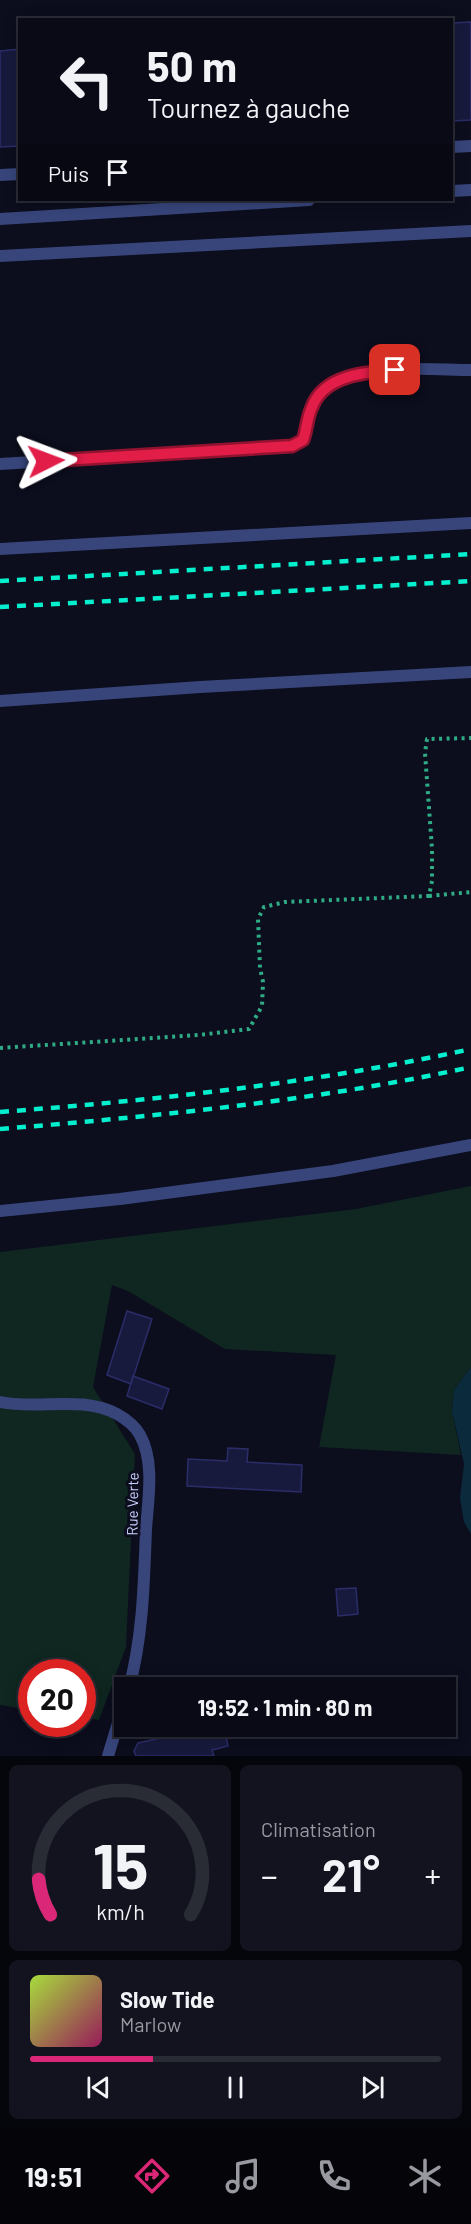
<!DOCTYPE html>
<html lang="fr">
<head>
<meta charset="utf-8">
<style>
  :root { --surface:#090a16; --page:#12131f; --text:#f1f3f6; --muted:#999aa1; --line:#292b35; --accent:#db2777 }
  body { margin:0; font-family:Barlow,sans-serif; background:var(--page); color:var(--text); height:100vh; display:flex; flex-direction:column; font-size:22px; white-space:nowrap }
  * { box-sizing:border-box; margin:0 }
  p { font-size:20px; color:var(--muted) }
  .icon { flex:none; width:33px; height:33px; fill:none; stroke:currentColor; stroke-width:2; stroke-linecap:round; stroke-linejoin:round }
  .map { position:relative; height:1756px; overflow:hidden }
  .side { display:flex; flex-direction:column; gap:9px; padding:9px; background:#05060c; flex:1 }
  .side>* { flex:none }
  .hud { position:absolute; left:18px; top:18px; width:435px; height:183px; border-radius:0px; box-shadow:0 3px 15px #0003,0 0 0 2px var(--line); background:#090a16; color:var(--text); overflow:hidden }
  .speed { position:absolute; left:18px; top:1659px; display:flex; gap:12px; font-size:30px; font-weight:700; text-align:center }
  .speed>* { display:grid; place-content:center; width:78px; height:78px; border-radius:50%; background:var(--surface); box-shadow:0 3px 15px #0003,0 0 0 2px var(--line); line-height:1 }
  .speed .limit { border:9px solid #d22; background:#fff; color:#111 }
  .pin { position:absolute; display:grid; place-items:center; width:51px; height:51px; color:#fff; margin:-26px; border-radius:12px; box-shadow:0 3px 9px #0006 }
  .me { position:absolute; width:66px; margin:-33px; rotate:87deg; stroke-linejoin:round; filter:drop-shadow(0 0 4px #0008) }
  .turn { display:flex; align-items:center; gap:21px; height:126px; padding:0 30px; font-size:27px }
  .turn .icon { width:78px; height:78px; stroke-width:2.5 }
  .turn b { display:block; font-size:42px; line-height:51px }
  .then { display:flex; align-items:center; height:57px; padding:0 30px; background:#0003; gap:12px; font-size:22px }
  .big { font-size:45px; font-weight:700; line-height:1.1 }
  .side .tile { flex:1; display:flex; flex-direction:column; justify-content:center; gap:9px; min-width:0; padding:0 21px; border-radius:9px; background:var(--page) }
  .side .dial { align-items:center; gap:0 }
  .dial svg { height:156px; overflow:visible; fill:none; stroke:var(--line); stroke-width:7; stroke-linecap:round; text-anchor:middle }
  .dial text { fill:var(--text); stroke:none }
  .song { display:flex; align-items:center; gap:18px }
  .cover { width:72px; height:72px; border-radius:9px; background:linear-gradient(135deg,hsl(80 70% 55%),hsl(330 70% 35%)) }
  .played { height:6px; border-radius:3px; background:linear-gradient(90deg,var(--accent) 30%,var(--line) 30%) }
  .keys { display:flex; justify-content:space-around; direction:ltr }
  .heat { display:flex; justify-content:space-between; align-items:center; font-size:33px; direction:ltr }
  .side .tiles { flex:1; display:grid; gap:9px; grid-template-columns:1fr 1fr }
  .tile:last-child { grid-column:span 2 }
  .trip { position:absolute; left:114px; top:1677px; width:342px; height:60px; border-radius:0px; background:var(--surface); box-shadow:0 3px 15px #0003,0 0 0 2px var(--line); font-weight:700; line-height:60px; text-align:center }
  .tabs { display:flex; height:96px; justify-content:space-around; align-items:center; background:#040409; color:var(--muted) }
  .tabs .icon { width:42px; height:42px }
  .tabs .current { color:var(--accent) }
  .tabs b { font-size:27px; color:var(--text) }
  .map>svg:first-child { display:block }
</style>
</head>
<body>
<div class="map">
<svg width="471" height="1756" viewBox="0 0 471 1756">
  <rect width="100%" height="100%" fill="#0c0d1d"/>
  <!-- green -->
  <path fill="#0f2720" d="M 471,1186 L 471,1367 L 454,1390 L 452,1411 L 461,1455 L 319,1447 L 336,1355 L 225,1349 L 128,1291 L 112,1285 L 93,1387 L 135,1454 L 126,1647 L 99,1720 L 83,1717 L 82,1672 L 32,1672 L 31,1710 L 0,1705 L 0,1252 L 356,1209 Z"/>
  <!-- water -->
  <path fill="#0b2a3c" d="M 471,1367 L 471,1534 L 464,1522 L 460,1498 L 464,1464 L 452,1411 L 454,1390 Z"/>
  <!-- building -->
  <path fill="#181a3d" stroke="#2b2d69" stroke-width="1.5" d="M 471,22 L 471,120 L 452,121 L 452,23 Z
    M 20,49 L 20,146 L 0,147 L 0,51 Z
    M 127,1311 L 152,1319 L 131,1384 L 107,1375 Z
    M 133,1376 L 169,1389 L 162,1409 L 127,1396 Z
    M 228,1448 L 248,1449 L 247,1462 L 302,1465 L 301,1492 L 187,1486 L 188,1459 L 227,1461 Z
    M 356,1588 L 358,1614 L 338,1616 L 336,1589 Z
    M 153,1726 L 183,1726 L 183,1728 L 154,1732 Z
    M 215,1726 L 224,1726 L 228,1746 L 212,1750 L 214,1756 L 136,1756 L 134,1751 L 138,1743 Z"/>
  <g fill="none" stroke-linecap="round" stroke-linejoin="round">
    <!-- path -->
    <path stroke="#2fac86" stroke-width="4" stroke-dasharray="3 4.5" stroke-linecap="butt" d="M 429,896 L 471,892
      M 0,1048 L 199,1035 L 249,1029 L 262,1006 L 263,982 L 260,968 L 258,919 L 264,907 L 285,902 L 429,896 L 432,881 L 432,849 L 425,753 L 427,739 L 471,738"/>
    <!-- service -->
    <path stroke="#37457b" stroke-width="12" d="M 452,147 L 471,146
      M 0,175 L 20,174
      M 452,191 L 471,190
      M 0,219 L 309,200
      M 0,256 L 471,231
      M 0,464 L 292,446 L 303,439 C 309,425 308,408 318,396 C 347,360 429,370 471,370
      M 0,549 L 471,523
      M 0,701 L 200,687 L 471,672
      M 0,1211 L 120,1199 L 333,1171 L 471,1145"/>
    <!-- minor -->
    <path stroke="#37457b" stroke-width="12" d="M 0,1402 C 38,1410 81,1395 117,1414 C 126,1419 135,1426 140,1435 C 155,1462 148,1500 146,1529 C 144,1582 143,1636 129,1688
      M 108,1756 L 124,1703"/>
    <!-- rail -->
    <path stroke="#04efcd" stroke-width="4.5" stroke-dasharray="9 8" stroke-linecap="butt" d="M 0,581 L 471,554
      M 0,607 L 471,581
      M 0,1112 C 158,1100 316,1083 471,1049
      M 0,1129 C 158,1116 316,1101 471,1067"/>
  </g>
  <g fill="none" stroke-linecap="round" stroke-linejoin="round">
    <defs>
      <path id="route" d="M 46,461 L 292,446 L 303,440 C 307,429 307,417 312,407 C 324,375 366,372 395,370"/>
    </defs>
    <!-- route casing -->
    <use href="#route" stroke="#92132f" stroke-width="15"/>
    <!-- route -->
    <use href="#route" stroke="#e11d48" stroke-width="10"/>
  </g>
  <g text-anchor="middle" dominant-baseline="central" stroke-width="6" stroke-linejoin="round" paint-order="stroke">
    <!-- street labels -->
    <g font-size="15" fill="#c9d0fe" stroke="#0c0d1d">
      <text transform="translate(132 1504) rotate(-89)">Rue Verte</text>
    </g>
  </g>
</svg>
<div class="speed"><div class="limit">20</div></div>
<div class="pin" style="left:395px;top:370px;background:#d93025"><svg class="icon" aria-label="arrive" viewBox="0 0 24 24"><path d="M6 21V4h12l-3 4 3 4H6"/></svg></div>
<svg class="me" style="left:46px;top:461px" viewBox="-20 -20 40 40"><path d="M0-17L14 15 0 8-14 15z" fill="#e11d48" stroke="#fff" stroke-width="4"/></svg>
<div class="trip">19:52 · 1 min · 80 m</div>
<div class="hud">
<div class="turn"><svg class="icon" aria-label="left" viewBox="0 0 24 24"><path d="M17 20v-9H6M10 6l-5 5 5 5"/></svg><div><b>50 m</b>Tournez à gauche</div></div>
<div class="then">Puis<svg class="icon" aria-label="arrive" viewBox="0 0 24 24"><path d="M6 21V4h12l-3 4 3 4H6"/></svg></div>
</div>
</div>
<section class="side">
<div class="tiles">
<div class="tile dial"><svg viewBox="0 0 100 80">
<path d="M14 69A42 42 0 1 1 86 69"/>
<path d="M14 69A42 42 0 0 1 8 51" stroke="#db2777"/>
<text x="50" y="56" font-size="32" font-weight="700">15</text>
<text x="50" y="72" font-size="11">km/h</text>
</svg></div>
<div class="tile"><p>Climatisation</p>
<div class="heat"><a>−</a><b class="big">21°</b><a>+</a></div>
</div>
<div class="tile">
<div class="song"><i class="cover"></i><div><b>Slow Tide</b><p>Marlow</p></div></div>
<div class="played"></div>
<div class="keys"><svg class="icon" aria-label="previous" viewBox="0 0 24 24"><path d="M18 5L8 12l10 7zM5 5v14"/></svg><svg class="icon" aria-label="pause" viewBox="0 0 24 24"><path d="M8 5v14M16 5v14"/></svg><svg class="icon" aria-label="next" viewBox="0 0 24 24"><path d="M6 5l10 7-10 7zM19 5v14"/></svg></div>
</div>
</div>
</section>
<nav class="tabs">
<b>19:51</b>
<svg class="icon current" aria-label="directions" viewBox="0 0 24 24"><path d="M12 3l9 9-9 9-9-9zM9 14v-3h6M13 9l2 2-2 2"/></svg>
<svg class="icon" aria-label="music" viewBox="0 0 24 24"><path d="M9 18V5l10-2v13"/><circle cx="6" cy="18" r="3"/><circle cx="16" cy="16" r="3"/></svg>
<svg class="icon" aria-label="phone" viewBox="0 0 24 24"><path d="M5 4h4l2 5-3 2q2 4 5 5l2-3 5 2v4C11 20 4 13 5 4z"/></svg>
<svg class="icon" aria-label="climate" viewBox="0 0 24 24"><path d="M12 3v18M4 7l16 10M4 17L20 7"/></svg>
</nav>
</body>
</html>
